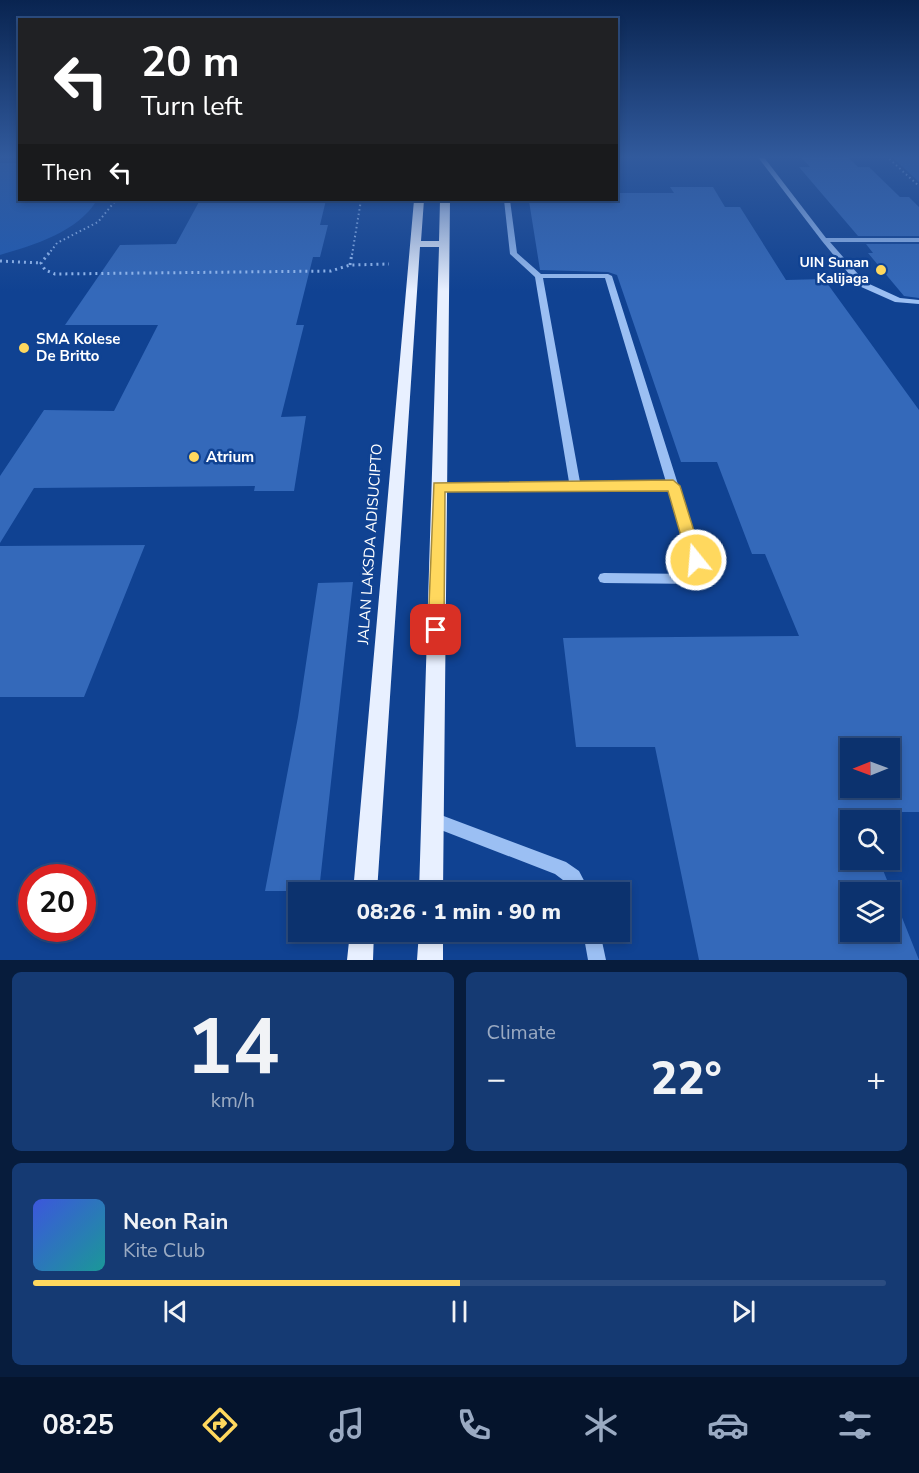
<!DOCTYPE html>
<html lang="en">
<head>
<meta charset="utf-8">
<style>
  :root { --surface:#0c326e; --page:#153a73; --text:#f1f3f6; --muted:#9aaac2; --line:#2c4d81; --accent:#ffd85e }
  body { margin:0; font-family:"Nunito Sans",sans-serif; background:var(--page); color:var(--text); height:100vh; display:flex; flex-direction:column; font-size:22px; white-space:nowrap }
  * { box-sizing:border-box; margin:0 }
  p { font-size:20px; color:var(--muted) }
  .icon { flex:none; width:33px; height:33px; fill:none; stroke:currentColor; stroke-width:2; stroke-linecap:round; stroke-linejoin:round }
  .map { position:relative; height:960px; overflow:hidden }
  .details { display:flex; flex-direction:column; gap:12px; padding:12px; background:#071c3c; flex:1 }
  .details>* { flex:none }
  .hud { position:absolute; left:18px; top:18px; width:600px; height:183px; border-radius:0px; box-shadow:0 3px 9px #0003,0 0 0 2px var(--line); background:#202124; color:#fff; overflow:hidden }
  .needle { width:39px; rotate:269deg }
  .tools { position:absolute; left:840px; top:738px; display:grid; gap:12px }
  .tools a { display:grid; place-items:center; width:60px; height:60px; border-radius:0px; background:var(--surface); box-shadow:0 3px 9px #0003,0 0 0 2px var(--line); font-size:30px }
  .speed { position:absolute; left:18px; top:864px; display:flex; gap:12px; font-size:30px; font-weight:700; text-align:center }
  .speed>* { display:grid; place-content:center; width:78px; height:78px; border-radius:50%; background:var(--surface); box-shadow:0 3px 9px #0003,0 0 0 2px var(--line); line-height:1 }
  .speed .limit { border:9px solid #d22; background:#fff; color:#111 }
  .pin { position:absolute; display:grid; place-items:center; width:51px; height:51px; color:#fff; margin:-26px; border-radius:12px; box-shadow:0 3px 9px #0006 }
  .me { position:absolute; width:66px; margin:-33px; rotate:343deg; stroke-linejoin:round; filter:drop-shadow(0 0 4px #0008) }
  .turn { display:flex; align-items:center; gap:21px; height:126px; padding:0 24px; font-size:27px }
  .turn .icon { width:78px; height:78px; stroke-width:2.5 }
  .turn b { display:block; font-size:42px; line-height:51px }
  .then { display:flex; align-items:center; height:57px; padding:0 24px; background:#0003; gap:12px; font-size:22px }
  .big { font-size:45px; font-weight:800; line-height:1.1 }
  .details .card { flex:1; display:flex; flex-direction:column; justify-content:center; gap:9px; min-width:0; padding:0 21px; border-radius:9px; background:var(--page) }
  .details .dial { align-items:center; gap:0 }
  .dial b { font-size:78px; line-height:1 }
  .song { display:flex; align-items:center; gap:18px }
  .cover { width:72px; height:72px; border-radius:9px; background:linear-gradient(135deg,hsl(230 70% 55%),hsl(180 70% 35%)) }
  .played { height:6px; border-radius:3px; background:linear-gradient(90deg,var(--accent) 50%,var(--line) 50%) }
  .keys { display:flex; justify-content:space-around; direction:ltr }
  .heat { display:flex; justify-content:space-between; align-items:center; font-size:33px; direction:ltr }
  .details .tiles { flex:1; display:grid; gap:12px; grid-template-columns:1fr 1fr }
  .card:last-child { grid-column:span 2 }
  .trip { position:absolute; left:288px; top:882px; width:342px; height:60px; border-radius:0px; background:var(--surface); box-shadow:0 3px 9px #0003,0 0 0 2px var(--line); font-weight:800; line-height:60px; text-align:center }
  .menu { display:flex; height:96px; justify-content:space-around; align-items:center; background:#05142c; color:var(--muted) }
  .menu .icon { width:42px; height:42px }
  .menu .current { color:var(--accent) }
  .menu b { font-size:27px; color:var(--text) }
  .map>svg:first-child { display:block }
</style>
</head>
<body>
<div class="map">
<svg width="919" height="960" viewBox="0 0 919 960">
  <rect width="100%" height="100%" fill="#104292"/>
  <!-- green -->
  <path fill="#215bb2" d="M 891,156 L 919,156 L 919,182 Z
    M 0,163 L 19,163 L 20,200 L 97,200 C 78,232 34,245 0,255 Z"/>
  <!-- building -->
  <path fill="#3469ba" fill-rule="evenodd" d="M 801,157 L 848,157 L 858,167 L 869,167 L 900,197 L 909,197 L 919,207 L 919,236 L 858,236 L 799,167 L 810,167 Z
    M 670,187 L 713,187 L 725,207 L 740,207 L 786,280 L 824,279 L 919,410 L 919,812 L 859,812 L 863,820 L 850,820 L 850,860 L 879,860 L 919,960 L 699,960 L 655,747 L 576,747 L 563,638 L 799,636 L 765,554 L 752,554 L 717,462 L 681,462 L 617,275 L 608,272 L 540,270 L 529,201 L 616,200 L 616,193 L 674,193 ZM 850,748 L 890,748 L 890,788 L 850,788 ZM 850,892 L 890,892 L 890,932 L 850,932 Z
    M 200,200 L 326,200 L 320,225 L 328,225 L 320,257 L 313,257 L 296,325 L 304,325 L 281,417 L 306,416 L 294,491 L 254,491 L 255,486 L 34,488 L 0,543 L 0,476 L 44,410 L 114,411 L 158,325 L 65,325 L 120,245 L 176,244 Z
    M 866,244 L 919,244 L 919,298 L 904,296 L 868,253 L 873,253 Z
    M 145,545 L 84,697 L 0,697 L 0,546 Z
    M 353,582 L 319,891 L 265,891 L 298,717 L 318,583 Z"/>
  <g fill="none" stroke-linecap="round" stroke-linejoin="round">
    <!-- path-far1 -->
    <path stroke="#9bbff3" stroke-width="2" stroke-dasharray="1.5 3" stroke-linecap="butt" d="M 886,156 L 919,186
      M 48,255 L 57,243 L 98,222 L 116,200
      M 352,255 L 361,200"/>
    <!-- path -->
    <path stroke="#9bbff3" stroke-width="3" stroke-dasharray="2 4" stroke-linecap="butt" d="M 49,253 L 41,263 L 45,270 L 55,274 L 331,271 L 350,265 L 389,264
      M 0,261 L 41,263
      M 350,265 L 352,253"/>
    <!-- minor -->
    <path fill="#9bbff3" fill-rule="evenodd" d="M 757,156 L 763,156 L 826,238 L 919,238 L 919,242 L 830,242 L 865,282 L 900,298 L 919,300 L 919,304 L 895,302 L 859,286 L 822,241 Z
      M 504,200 L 510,200 L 517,253 L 541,274 L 608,274 L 612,276 L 708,579 L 706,583 L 702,584 L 604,583 L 600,582 L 598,578 L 600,574 L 604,573 L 694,574 L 669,490 L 434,489 L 433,486 L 434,483 L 438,482 L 569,482 L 535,277 L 510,254 ZM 543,278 L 605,278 L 666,482 L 580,482 Z
      M 433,812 L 566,862 L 579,871 L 590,892 L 573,892 L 567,883 L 555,874 L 428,825 L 425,820 L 428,815 Z
      M 583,932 L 600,932 L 606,960 L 588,960 Z"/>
    <!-- major -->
    <path fill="#e8f0ff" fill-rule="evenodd" d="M 414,200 L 424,200 L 421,241 L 439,241 L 440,200 L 450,200 L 443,892 L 419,892 L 439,247 L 420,247 L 377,892 L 353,892 Z
      M 350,932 L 374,932 L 373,960 L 347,960 Z
      M 419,932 L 443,932 L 443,960 L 417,960 Z"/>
  </g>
  <!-- sky -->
  <linearGradient id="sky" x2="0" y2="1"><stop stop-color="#092450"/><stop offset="0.54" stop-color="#315a9d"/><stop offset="1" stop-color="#315a9d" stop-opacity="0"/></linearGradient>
  <rect width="919" height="291" fill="url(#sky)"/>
  <!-- route -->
  <path fill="#ffd85e" stroke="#a68c3d" stroke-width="1.5" d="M 673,480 L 680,486 L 703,560 L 696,567 L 688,560 L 668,491 L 445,492 L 444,630 L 442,636 L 436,638 L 430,636 L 428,630 L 434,483 Z"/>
  <!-- markers -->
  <g fill="#ffd85e" stroke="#104292" stroke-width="2">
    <circle cx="881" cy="270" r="6"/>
    <circle cx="24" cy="348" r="6"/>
    <circle cx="194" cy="457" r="6"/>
  </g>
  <g text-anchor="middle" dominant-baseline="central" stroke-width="5" stroke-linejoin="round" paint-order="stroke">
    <!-- far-poi labels -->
    <g font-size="14" font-weight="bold" fill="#fff" stroke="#104292" text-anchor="end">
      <text x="869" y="262">UIN Sunan<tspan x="869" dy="16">Kalijaga</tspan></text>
    </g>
    <!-- poi labels -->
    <g font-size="15" font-weight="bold" fill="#fff" stroke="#104292" text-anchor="start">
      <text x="36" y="339">SMA Kolese<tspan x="36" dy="17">De Britto</tspan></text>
      <text x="206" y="457">Atrium</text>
    </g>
    <!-- street labels -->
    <g font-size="15" fill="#fff" stroke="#104292">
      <text transform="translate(370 544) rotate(-86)">JALAN LAKSDA ADISUCIPTO</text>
    </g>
  </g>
</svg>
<div class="tools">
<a><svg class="needle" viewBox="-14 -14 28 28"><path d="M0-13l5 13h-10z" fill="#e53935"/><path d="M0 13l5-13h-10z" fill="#9aaac2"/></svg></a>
<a><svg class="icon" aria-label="search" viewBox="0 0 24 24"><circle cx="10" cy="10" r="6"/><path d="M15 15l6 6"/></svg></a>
<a><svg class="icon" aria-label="layers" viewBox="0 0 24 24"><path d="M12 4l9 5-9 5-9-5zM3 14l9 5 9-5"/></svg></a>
</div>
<div class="speed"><div class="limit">20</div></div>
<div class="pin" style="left:436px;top:630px;background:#d93025"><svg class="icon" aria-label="arrive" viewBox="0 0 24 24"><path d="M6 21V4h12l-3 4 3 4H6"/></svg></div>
<svg class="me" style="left:696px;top:560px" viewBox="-20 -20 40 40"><circle r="17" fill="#ffd85e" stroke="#fff" stroke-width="3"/><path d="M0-11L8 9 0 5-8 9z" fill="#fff"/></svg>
<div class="trip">08:26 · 1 min · 90 m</div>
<div class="hud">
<div class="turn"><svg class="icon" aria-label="left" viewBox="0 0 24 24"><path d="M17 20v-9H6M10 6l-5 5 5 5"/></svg><div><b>20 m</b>Turn left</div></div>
<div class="then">Then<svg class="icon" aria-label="left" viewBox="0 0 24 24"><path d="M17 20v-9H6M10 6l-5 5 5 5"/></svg></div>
</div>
</div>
<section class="details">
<div class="tiles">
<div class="card dial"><b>14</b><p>km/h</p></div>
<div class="card"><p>Climate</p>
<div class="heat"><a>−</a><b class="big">22°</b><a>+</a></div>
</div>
<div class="card">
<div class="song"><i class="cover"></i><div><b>Neon Rain</b><p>Kite Club</p></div></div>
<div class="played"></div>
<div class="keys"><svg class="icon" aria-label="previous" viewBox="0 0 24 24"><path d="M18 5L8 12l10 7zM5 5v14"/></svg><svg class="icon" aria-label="pause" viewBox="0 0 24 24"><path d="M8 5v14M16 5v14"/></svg><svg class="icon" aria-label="next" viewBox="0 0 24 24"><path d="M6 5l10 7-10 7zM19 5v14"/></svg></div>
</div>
</div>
</section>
<nav class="menu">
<b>08:25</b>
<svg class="icon current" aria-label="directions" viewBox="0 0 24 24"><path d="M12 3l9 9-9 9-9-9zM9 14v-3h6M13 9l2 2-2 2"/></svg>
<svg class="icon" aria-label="music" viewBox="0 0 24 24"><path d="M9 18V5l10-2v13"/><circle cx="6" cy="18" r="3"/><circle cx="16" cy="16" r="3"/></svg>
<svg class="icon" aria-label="phone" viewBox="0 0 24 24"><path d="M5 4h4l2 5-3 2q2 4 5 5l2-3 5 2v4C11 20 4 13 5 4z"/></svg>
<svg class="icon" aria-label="climate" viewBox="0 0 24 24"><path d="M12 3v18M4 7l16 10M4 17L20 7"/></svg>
<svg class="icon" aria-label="car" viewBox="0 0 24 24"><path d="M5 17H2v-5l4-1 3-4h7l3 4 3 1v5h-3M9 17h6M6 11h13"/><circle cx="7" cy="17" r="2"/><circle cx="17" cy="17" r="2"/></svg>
<svg class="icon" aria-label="filters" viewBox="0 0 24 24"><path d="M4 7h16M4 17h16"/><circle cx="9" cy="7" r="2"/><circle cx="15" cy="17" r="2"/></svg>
</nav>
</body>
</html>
